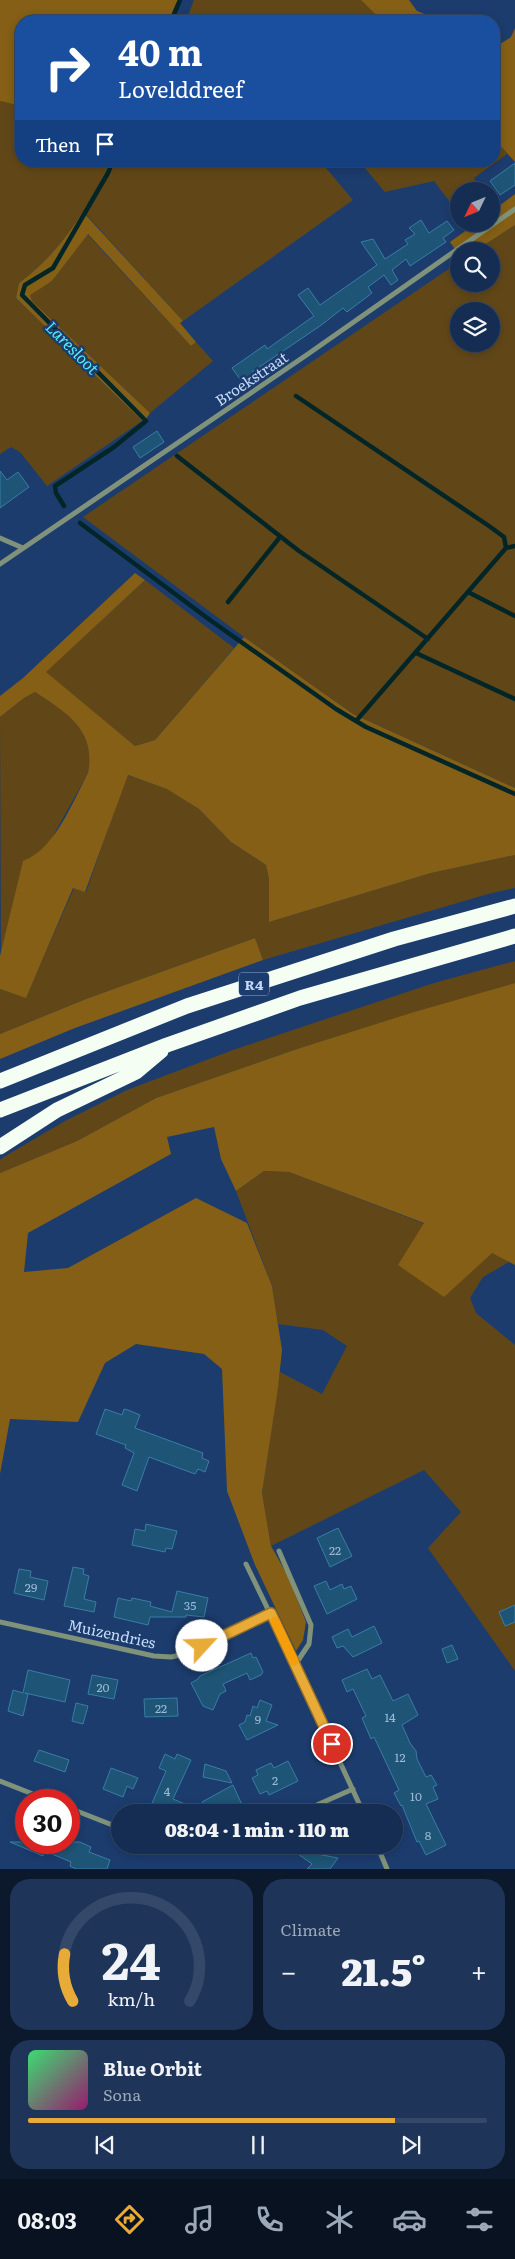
<!DOCTYPE html>
<html lang="en">
<head>
<meta charset="utf-8">
<style>
  :root { --surface:#152d52; --page:#1e3559; --text:#f1f3f6; --muted:#9da8b8; --line:#344969; --accent:#e8ab37 }
  body { margin:0; font-family:Literata,serif; background:var(--page); color:var(--text); height:100vh; display:flex; flex-direction:column; font-size:19px; white-space:nowrap }
  * { box-sizing:border-box; margin:0 }
  p { font-size:16px; color:var(--muted) }
  .icon { flex:none; width:28px; height:28px; fill:none; stroke:currentColor; stroke-width:2; stroke-linecap:round; stroke-linejoin:round }
  .map { position:relative; height:1869px; overflow:hidden }
  .drawer { display:flex; flex-direction:column; gap:10px; padding:10px; background:#0c192d; flex:1 }
  .drawer>* { flex:none }
  .banner { position:absolute; left:15px; top:15px; width:485px; height:152px; border-radius:20px; box-shadow:0 2px 8px #0003,0 0 0 1px var(--line); background:#1a4fa0; color:#fff; overflow:hidden }
  .needle { width:32px; rotate:227deg }
  .buttons { position:absolute; left:450px; top:182px; display:grid; gap:10px }
  .buttons a { display:grid; place-items:center; width:50px; height:50px; border-radius:50%; background:var(--surface); box-shadow:0 2px 8px #0003,0 0 0 1px var(--line); font-size:25px }
  .speed { position:absolute; left:15px; top:1789px; display:flex; gap:10px; font-size:25px; font-weight:700; text-align:center }
  .speed>* { display:grid; place-content:center; width:65px; height:65px; border-radius:50%; background:var(--surface); box-shadow:0 2px 8px #0003,0 0 0 1px var(--line); line-height:1 }
  .speed .limit { border:8px solid #d22; background:#fff; color:#111 }
  .pin { position:absolute; display:grid; place-items:center; width:42px; height:42px; color:#fff; margin:-21px; border:2px solid #fff; border-radius:50%; box-shadow:0 1px 5px #0007 }
  .me { position:absolute; width:55px; margin:-28px; rotate:65deg; stroke-linejoin:round; filter:drop-shadow(0 0 4px #0008) }
  .turn { display:flex; align-items:center; gap:18px; height:105px; padding:0 20px; font-size:22px }
  .turn .icon { width:65px; height:65px; stroke-width:2.5 }
  .turn b { display:block; font-size:35px; line-height:42px }
  .then { display:flex; align-items:center; height:48px; padding:0 20px; background:#0003; gap:10px; font-size:19px }
  .big { font-size:38px; font-weight:800; line-height:1.1 }
  .drawer .card { flex:1; display:flex; flex-direction:column; justify-content:center; gap:8px; min-width:0; padding:0 18px; border-radius:20px; background:var(--page) }
  .drawer .dial { align-items:center; gap:0 }
  .dial svg { height:130px; overflow:visible; fill:none; stroke:var(--line); stroke-width:7; stroke-linecap:round; text-anchor:middle }
  .dial text { fill:var(--text); stroke:none }
  .song { display:flex; align-items:center; gap:15px }
  .cover { width:60px; height:60px; border-radius:8px; background:linear-gradient(135deg,hsl(140 70% 55%),hsl(320 70% 35%)) }
  .played { height:5px; border-radius:2px; background:linear-gradient(90deg,var(--accent) 80%,var(--line) 80%) }
  .keys { display:flex; justify-content:space-around; direction:ltr }
  .heat { display:flex; justify-content:space-between; align-items:center; font-size:28px; direction:ltr }
  .drawer .tiles { flex:1; display:grid; gap:10px; grid-template-columns:1fr 1fr }
  .card:last-child { grid-column:span 2 }
  .trip { position:absolute; left:111px; top:1804px; width:292px; height:50px; border-radius:25px; background:var(--surface); box-shadow:0 2px 8px #0003,0 0 0 1px var(--line); font-weight:800; line-height:50px; text-align:center }
  .tabs { display:flex; height:80px; justify-content:space-around; align-items:center; background:#081221; color:var(--muted) }
  .tabs .icon { width:35px; height:35px }
  .tabs .active { color:var(--accent) }
  .tabs b { font-size:22px; color:var(--text) }
  .map>svg:first-child { display:block }
</style>
</head>
<body>
<div class="map">
<svg width="515" height="1869" viewBox="0 0 515 1869">
  <rect width="100%" height="100%" fill="#1c3c6e"/>
  <!-- green -->
  <path fill="#614718" fill-rule="evenodd" d="M 194,0 L 361,0 L 382,21 L 186,21 Z
    M 0,101 L 21,106 L 21,161 L 320,161 L 353,200 L 183,321 L 84,212 C 64,241 47,262 19,283 L 16,298 L 142,421 L 47,486 L 20,452 L 11,447 L 0,454 Z
    M 494,139 L 507,154 L 474,178 L 482,191 L 459,191 L 459,214 L 434,181 L 385,192 L 359,161 L 494,161 Z
    M 515,225 L 515,788 L 353,714 L 244,637 L 83,517 L 459,262 L 459,284 L 491,284 L 491,251 L 475,251 ZM 459,311 L 491,311 L 491,344 L 459,344 Z
    M 87,234 L 191,346 L 196,342 L 213,361 L 150,413 L 32,301 L 29,294 L 52,281 Z
    M 145,580 L 234,648 L 155,740 L 135,746 L 45,672 Z
    M 35,692 C 67,713 96,729 88,773 L 48,845 L 35,857 L 23,862 L 1,957 L 0,717 L 24,698 Z
    M 127,775 L 168,789 L 199,809 L 231,842 L 266,865 L 269,879 L 269,922 L 431,873 L 515,855 L 515,888 L 488,894 L 263,960 L 255,938 L 86,999 L 0,1034 L 0,989 L 26,997 L 74,888 L 86,892 Z
    M 515,961 L 515,983 L 294,1050 L 156,1098 L 77,1141 L 0,1173 L 0,1160 L 2,1158 L 65,1121 L 127,1090 L 233,1050 L 434,983 Z
    M 264,1171 L 289,1172 L 425,1224 L 493,1253 L 509,1262 L 483,1277 L 470,1298 L 476,1313 L 515,1345 L 515,1671 L 428,1548 L 461,1512 L 424,1470 L 271,1546 L 262,1493 L 280,1372 L 322,1394 L 347,1346 L 323,1330 L 278,1324 L 272,1286 L 236,1191 Z"/>
  <!-- forest -->
  <path fill="#845f15" d="M 0,0 L 181,0 L 172,21 L 21,21 L 21,106 L 0,101 Z
    M 361,0 L 409,0 L 417,11 L 442,21 L 382,21 Z
    M 515,28 L 515,162 L 494,139 L 494,43 L 500,44 L 511,37 Z
    M 515,194 L 515,225 L 475,251 L 459,251 L 459,255 L 450,242 L 475,224 L 491,224 L 491,212 Z
    M 83,212 L 183,321 L 180,323 L 196,342 L 191,346 L 88,234 L 52,281 L 30,295 L 32,301 L 150,413 L 146,419 L 142,421 L 16,298 L 19,283 C 47,262 64,241 83,212 Z
    M 135,573 L 145,580 L 46,672 L 135,746 L 155,740 L 244,637 L 353,714 L 515,788 L 515,855 L 431,873 L 269,922 L 269,879 L 266,865 L 231,842 L 199,809 L 167,789 L 128,775 L 85,892 L 73,888 L 26,998 L 0,989 L 0,956 L 23,861 C 55,849 72,803 88,773 C 96,730 67,713 35,692 L 24,698 L 0,717 L 0,696 L 23,678 Z
    M 255,938 L 263,960 L 75,1028 L 0,1059 L 0,1034 L 86,999 Z
    M 515,983 L 515,1265 L 492,1253 L 444,1297 L 398,1265 L 424,1223 L 289,1172 L 264,1171 L 236,1191 L 221,1159 L 214,1127 L 167,1137 L 171,1154 L 28,1233 L 24,1272 L 68,1268 L 196,1198 L 247,1223 L 272,1286 L 282,1350 L 278,1388 L 262,1493 L 271,1546 L 288,1576 L 306,1622 L 303,1640 L 296,1651 L 255,1565 L 227,1491 L 222,1369 L 204,1354 L 136,1344 L 105,1363 L 78,1422 L 10,1419 L 0,1474 L 0,1173 L 77,1141 L 156,1098 L 294,1050 L 411,1013 Z"/>
  <g fill="none" stroke-linecap="round" stroke-linejoin="round">
    <!-- stream -->
    <path stroke="#022627" stroke-width="4.5" d="M 171,21 L 180,0
      M 296,396 L 489,526 L 504,537 L 506,548
      M 177,456 L 299,551 L 428,639
      M 64,506 L 56,493 L 55,486 L 114,447 L 146,421 L 22,295 L 25,285 L 53,268 L 108,173 L 113,161
      M 80,523 L 210,620 L 336,709 L 366,727 L 515,794
      M 468,592 L 515,616
      M 228,602 L 280,537
      M 416,653 L 515,699
      M 356,721 L 506,548 L 515,546"/>
  </g>
  <!-- building -->
  <path fill="#1e5475" stroke="#397da7" d="M 515,163 L 515,185 L 500,195 L 490,181 Z
    M 421,220 L 429,233 L 447,221 L 454,230 L 443,238 L 446,242 L 410,266 L 406,259 L 392,270 L 398,280 L 391,285 L 384,275 L 368,287 L 372,293 L 347,312 L 343,308 L 320,326 L 252,372 L 254,374 L 242,382 L 232,368 L 265,345 L 267,349 L 314,316 L 298,295 L 308,288 L 320,305 L 377,265 L 361,242 L 373,239 L 385,259 L 408,244 L 405,240 L 415,234 L 409,228 Z
    M 157,431 L 164,442 L 140,458 L 133,447 Z
    M 0,471 L 7,480 L 18,472 L 29,487 L 0,508 Z
    M 105,1409 L 122,1415 L 124,1409 L 128,1410 L 140,1415 L 135,1428 L 203,1453 L 202,1458 L 209,1461 L 205,1472 L 198,1469 L 195,1474 L 149,1457 L 137,1491 L 122,1485 L 134,1453 L 125,1448 L 126,1445 L 96,1434 Z
    M 146,1524 L 177,1531 L 172,1549 L 166,1548 L 165,1552 L 132,1545 L 135,1529 L 145,1531 Z
    M 338,1528 L 352,1556 L 330,1567 L 317,1538 Z
    M 73,1567 L 84,1569 L 83,1574 L 89,1576 L 84,1599 L 96,1602 L 94,1612 L 64,1606 Z
    M 19,1569 L 31,1571 L 30,1577 L 48,1581 L 44,1600 L 14,1593 Z
    M 326,1581 L 330,1590 L 342,1584 L 344,1589 L 351,1586 L 357,1599 L 327,1614 L 314,1586 Z
    M 177,1591 L 208,1598 L 204,1617 L 186,1615 L 186,1617 L 150,1617 L 148,1625 L 114,1617 L 118,1598 L 131,1601 L 132,1598 L 151,1602 L 150,1606 L 172,1612 Z
    M 515,1605 L 515,1622 L 505,1626 L 499,1612 Z
    M 374,1626 L 382,1643 L 353,1657 L 343,1646 L 337,1648 L 332,1637 L 348,1629 L 352,1637 Z
    M 452,1645 L 458,1659 L 447,1663 L 442,1649 Z
    M 251,1653 L 253,1658 L 256,1657 L 263,1672 L 261,1675 L 250,1680 L 247,1673 L 223,1684 L 226,1691 L 220,1694 L 213,1710 L 203,1706 L 191,1683 L 198,1679 L 200,1676 Z
    M 367,1669 L 372,1679 L 380,1675 L 393,1701 L 408,1694 L 418,1715 L 402,1725 L 410,1743 L 416,1751 L 417,1759 L 426,1777 L 431,1775 L 437,1785 L 433,1787 L 438,1799 L 426,1804 L 446,1845 L 426,1855 L 419,1841 L 417,1842 L 402,1805 L 401,1806 L 394,1793 L 399,1790 L 374,1737 L 371,1739 L 362,1718 L 366,1716 L 353,1689 L 347,1692 L 342,1680 Z
    M 28,1670 L 70,1680 L 65,1702 L 25,1693 L 28,1694 L 23,1716 L 8,1711 L 13,1690 L 23,1693 Z
    M 92,1675 L 118,1680 L 114,1699 L 88,1694 Z
    M 177,1698 L 178,1716 L 145,1717 L 144,1699 Z
    M 260,1700 L 272,1705 L 266,1721 L 278,1725 L 247,1740 L 239,1725 L 245,1722 L 247,1715 L 250,1716 L 253,1706 L 257,1708 Z
    M 76,1703 L 88,1706 L 83,1724 L 72,1721 Z
    M 39,1750 L 69,1760 L 65,1772 L 34,1761 Z
    M 165,1754 L 175,1759 L 177,1754 L 191,1760 L 173,1799 L 185,1804 L 182,1812 L 160,1812 L 150,1808 L 166,1771 L 159,1768 Z
    M 288,1761 L 298,1781 L 269,1795 L 267,1791 L 260,1794 L 252,1778 L 258,1775 L 256,1770 L 271,1763 L 274,1768 Z
    M 205,1764 L 226,1771 L 232,1783 L 203,1777 Z
    M 111,1768 L 138,1778 L 133,1789 L 127,1786 L 123,1797 L 103,1789 Z
    M 233,1785 L 243,1807 L 232,1812 L 207,1812 L 202,1802 Z
    M 10,1842 L 80,1842 L 91,1847 L 89,1852 L 110,1860 L 107,1869 L 76,1869 L 70,1866 L 71,1862 L 45,1851 L 43,1856 Z
    M 291,1849 L 338,1858 L 330,1869 L 307,1869 L 312,1864 Z"/>
  <g fill="none" stroke-linecap="round" stroke-linejoin="round">
    <!-- street -->
    <path stroke="#80937a" stroke-width="5" d="M 0,538 L 23,548
      M 0,564 L 308,354 L 515,209
      M 279,1551 L 311,1625 L 309,1644 L 295,1665
      M 246,1564 L 295,1665 L 363,1812
      M 0,1622 L 154,1656 L 171,1657 L 185,1654 L 271,1613
      M 0,1781 L 48,1800
      M 69,1808 L 120,1828
      M 301,1812 L 353,1789
      M 164,1845 C 186,1854 208,1855 230,1845
      M 377,1845 L 387,1869"/>
    <!-- highway -->
    <path stroke="#f4fef2" stroke-width="15" d="M 0,1081 L 187,1006 L 394,939 L 515,906
      M 0,1110 L 167,1045 L 300,998 L 515,936
      M 0,1147 L 57,1110 L 136,1072 L 161,1051"/>
  </g>
  <g fill="none" stroke-linecap="round" stroke-linejoin="round">
    <defs>
      <path id="route" d="M 202,1646 L 271,1613 L 332,1744"/>
    </defs>
    <!-- route casing -->
    <use href="#route" stroke="#976f24" stroke-width="12"/>
    <!-- route -->
    <use href="#route" stroke="#e8ab37" stroke-width="9"/>
    <!-- slow -->
    <path stroke="#f59e0b" stroke-width="9" d="M 275,1621 L 294,1661"/>
  </g>
  <g text-anchor="middle" dominant-baseline="central" stroke-width="5" stroke-linejoin="round" paint-order="stroke">
    <!-- number labels -->
    <g font-size="12" fill="#9cb8d7">
      <text x="335" y="1550">22</text>
      <text x="31" y="1587">29</text>
      <text x="190" y="1605">35</text>
      <text x="103" y="1687">20</text>
      <text x="161" y="1708">22</text>
      <text x="390" y="1717">14</text>
      <text x="258" y="1719">9</text>
      <text x="400" y="1757">12</text>
      <text x="275" y="1780">2</text>
      <text x="167" y="1791">4</text>
      <text x="416" y="1796">10</text>
      <text x="428" y="1835">8</text>
    </g>
    <!-- shield labels -->
    <rect fill="#1c3c6e" stroke="#93abcf" stroke-width="1" x="239" y="972.5" width="30" height="23" rx="4"/>
    <g font-size="14" font-weight="bold" fill="#c6daf8">
      <text x="254" y="984">R4</text>
    </g>
    <!-- street labels -->
    <g font-size="15" fill="#c6daf8" stroke="#1c3c6e">
      <text transform="translate(251 378) rotate(-34)">Broekstraat</text>
      <text transform="translate(112 1633) rotate(12)">Muizendries</text>
    </g>
    <!-- water labels -->
    <g font-size="16" font-style="italic" fill="#52eef4" stroke="#1c3c6e">
      <text transform="translate(73 347) rotate(45)">Laresloot</text>
    </g>
  </g>
</svg>
<div class="buttons">
<a><svg class="needle" viewBox="-14 -14 28 28"><path d="M0-13l5 13h-10z" fill="#e53935"/><path d="M0 13l5-13h-10z" fill="#9da8b8"/></svg></a>
<a><svg class="icon" aria-label="search" viewBox="0 0 24 24"><circle cx="10" cy="10" r="6"/><path d="M15 15l6 6"/></svg></a>
<a><svg class="icon" aria-label="layers" viewBox="0 0 24 24"><path d="M12 4l9 5-9 5-9-5zM3 14l9 5 9-5"/></svg></a>
</div>
<div class="speed"><div class="limit">30</div></div>
<div class="pin" style="left:332px;top:1744px;background:#d93025"><svg class="icon" aria-label="arrive" viewBox="0 0 24 24"><path d="M6 21V4h12l-3 4 3 4H6"/></svg></div>
<svg class="me" style="left:202px;top:1646px" viewBox="-20 -20 40 40"><circle r="19" fill="#fff"/><path d="M0-13L10 11 0 6-10 11z" fill="#e8ab37"/></svg>
<div class="trip">08:04 · 1 min · 110 m</div>
<div class="banner">
<div class="turn"><svg class="icon" aria-label="right" viewBox="0 0 24 24"><path d="M7 20v-9h11M14 6l5 5-5 5"/></svg><div><b>40 m</b>Lovelddreef</div></div>
<div class="then">Then<svg class="icon" aria-label="arrive" viewBox="0 0 24 24"><path d="M6 21V4h12l-3 4 3 4H6"/></svg></div>
</div>
</div>
<section class="drawer">
<div class="tiles">
<div class="card dial"><svg viewBox="0 0 100 80">
<path d="M14 69A42 42 0 1 1 86 69"/>
<path d="M14 69A42 42 0 0 1 9 40" stroke="#e8ab37"/>
<text x="50" y="56" font-size="32" font-weight="700">24</text>
<text x="50" y="72" font-size="11">km/h</text>
</svg></div>
<div class="card"><p>Climate</p>
<div class="heat"><a>−</a><b class="big">21.5°</b><a>+</a></div>
</div>
<div class="card">
<div class="song"><i class="cover"></i><div><b>Blue Orbit</b><p>Sona</p></div></div>
<div class="played"></div>
<div class="keys"><svg class="icon" aria-label="previous" viewBox="0 0 24 24"><path d="M18 5L8 12l10 7zM5 5v14"/></svg><svg class="icon" aria-label="pause" viewBox="0 0 24 24"><path d="M8 5v14M16 5v14"/></svg><svg class="icon" aria-label="next" viewBox="0 0 24 24"><path d="M6 5l10 7-10 7zM19 5v14"/></svg></div>
</div>
</div>
</section>
<nav class="tabs">
<b>08:03</b>
<svg class="icon active" aria-label="directions" viewBox="0 0 24 24"><path d="M12 3l9 9-9 9-9-9zM9 14v-3h6M13 9l2 2-2 2"/></svg>
<svg class="icon" aria-label="music" viewBox="0 0 24 24"><path d="M9 18V5l10-2v13"/><circle cx="6" cy="18" r="3"/><circle cx="16" cy="16" r="3"/></svg>
<svg class="icon" aria-label="phone" viewBox="0 0 24 24"><path d="M5 4h4l2 5-3 2q2 4 5 5l2-3 5 2v4C11 20 4 13 5 4z"/></svg>
<svg class="icon" aria-label="climate" viewBox="0 0 24 24"><path d="M12 3v18M4 7l16 10M4 17L20 7"/></svg>
<svg class="icon" aria-label="car" viewBox="0 0 24 24"><path d="M5 17H2v-5l4-1 3-4h7l3 4 3 1v5h-3M9 17h6M6 11h13"/><circle cx="7" cy="17" r="2"/><circle cx="17" cy="17" r="2"/></svg>
<svg class="icon" aria-label="filters" viewBox="0 0 24 24"><path d="M4 7h16M4 17h16"/><circle cx="9" cy="7" r="2"/><circle cx="15" cy="17" r="2"/></svg>
</nav>
</body>
</html>
